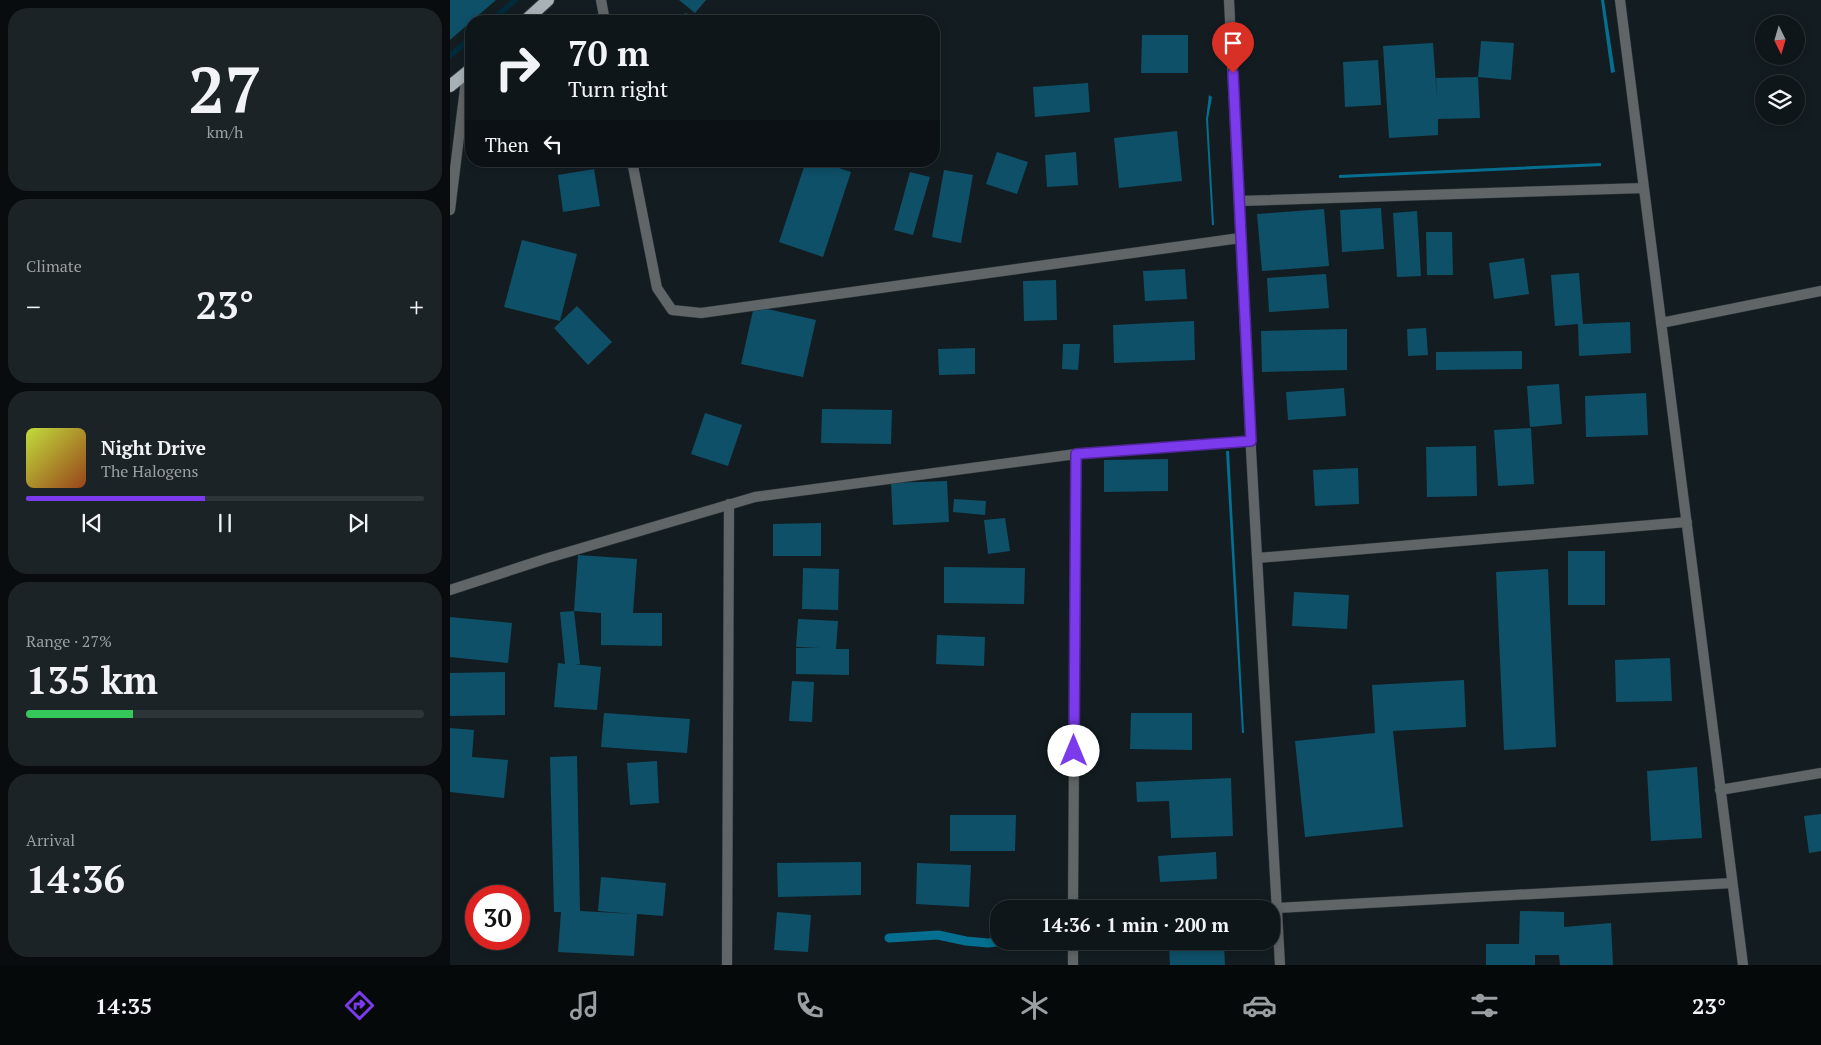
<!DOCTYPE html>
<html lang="en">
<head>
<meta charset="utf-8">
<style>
  :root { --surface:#0e1619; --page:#1c2326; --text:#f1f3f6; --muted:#9b9fa2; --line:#2e3538; --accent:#7c3aed }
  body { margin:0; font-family:"PT Serif",serif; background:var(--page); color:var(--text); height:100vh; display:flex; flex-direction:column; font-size:19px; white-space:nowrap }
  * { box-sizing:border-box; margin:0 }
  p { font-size:16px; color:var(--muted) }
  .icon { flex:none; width:28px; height:28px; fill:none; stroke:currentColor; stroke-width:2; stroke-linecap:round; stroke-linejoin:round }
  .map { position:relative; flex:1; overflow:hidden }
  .details { display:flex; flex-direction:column; gap:8px; padding:8px; background:#080c0e; width:450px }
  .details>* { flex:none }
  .guide { position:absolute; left:15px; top:15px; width:475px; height:152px; border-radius:20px; box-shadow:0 2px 8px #0003,0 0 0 1px var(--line); background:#0e1619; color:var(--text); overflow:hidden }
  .needle { width:32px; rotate:175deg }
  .fabs { position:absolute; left:1305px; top:15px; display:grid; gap:10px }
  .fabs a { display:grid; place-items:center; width:50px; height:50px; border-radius:50%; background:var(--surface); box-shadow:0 2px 8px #0003,0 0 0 1px var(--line); font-size:25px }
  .speed { position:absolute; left:15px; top:885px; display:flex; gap:10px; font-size:25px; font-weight:700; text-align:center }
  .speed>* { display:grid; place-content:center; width:65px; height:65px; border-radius:50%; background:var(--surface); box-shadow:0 2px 8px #0003,0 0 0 1px var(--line); line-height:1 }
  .speed .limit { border:8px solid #d22; background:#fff; color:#111 }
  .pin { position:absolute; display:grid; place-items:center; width:42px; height:42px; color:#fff; margin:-51px -21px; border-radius:50% 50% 50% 0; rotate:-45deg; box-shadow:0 0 5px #0007 }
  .pin .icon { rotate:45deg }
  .me { position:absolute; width:55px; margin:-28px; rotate:0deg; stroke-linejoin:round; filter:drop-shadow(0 0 4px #0008) }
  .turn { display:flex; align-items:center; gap:18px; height:105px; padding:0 20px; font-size:22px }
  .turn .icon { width:65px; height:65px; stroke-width:2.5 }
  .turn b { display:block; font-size:35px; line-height:42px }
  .then { display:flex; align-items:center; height:48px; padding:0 20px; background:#0003; gap:10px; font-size:19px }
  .big { font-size:38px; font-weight:800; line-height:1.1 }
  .details .tile { flex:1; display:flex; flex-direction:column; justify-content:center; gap:8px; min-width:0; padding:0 18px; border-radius:20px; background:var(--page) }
  .details .dial { align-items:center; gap:0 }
  .dial b { font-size:65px; line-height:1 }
  .song { display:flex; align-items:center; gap:15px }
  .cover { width:60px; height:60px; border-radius:8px; background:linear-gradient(135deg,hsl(70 70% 55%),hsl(20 70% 35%)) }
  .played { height:5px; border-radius:2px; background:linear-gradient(90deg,var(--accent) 45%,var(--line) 45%) }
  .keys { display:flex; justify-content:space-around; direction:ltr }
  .heat { display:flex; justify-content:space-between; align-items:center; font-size:28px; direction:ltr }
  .charge { height:8px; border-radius:4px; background:linear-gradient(90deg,#34c759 27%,var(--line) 0) }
  .trip { position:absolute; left:540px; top:900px; width:290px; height:50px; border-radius:20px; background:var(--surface); box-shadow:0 2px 8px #0003,0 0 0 1px var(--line); font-weight:800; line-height:50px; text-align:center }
  .tabs { display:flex; height:80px; justify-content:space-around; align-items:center; background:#06090a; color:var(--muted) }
  .tabs .icon { width:35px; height:35px }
  .tabs .selected { color:var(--accent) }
  .tabs b { font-size:22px; color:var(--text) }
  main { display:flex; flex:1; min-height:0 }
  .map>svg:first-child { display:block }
</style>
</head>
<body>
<main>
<section class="details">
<div class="tile dial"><b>27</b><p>km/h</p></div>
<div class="tile"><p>Climate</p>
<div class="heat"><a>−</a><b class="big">23°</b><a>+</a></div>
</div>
<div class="tile">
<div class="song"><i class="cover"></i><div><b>Night Drive</b><p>The Halogens</p></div></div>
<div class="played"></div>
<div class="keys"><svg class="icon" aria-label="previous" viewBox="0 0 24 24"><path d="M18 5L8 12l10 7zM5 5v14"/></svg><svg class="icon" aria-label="pause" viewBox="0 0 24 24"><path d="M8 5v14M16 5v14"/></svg><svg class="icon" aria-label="next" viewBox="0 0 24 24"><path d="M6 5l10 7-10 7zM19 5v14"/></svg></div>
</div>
<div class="tile"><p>Range · 27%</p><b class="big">135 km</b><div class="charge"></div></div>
<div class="tile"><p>Arrival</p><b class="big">14:36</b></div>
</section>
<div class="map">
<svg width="1371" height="965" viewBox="0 0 1371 965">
  <rect width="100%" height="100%" fill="#131d21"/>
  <!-- green -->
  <path fill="#012a3a" d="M 61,0 L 69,0 L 45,21 L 37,21 Z
    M 21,34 L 21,42 L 0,59 L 0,52 Z"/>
  <!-- water -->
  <path fill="#046f90" d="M 1151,0 L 1154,0 L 1165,72 L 1161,73 Z
    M 759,95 L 762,97 L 758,119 L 764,225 L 762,225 L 756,119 Z
    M 1151,163 L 1151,166 L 889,178 L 889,175 Z
    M 776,451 L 779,451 L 794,733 L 792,733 Z"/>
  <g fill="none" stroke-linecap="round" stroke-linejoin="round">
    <!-- stream -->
    <path stroke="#046f90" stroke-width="9" d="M 439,938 L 488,935 L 516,941 L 538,943 L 555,941"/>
  </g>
  <!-- building -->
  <path fill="#0e5068" d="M 0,0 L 46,0 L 0,40 Z
    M 229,0 L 256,0 L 245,13 Z
    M 235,13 L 261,21 L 232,21 Z
    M 692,35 L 738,35 L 738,73 L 691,73 Z
    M 1031,41 L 1064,43 L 1061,80 L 1028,77 L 1030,118 L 988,119 L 988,135 L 939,138 L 933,46 L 983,43 L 987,99 L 986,78 L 1028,77 Z
    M 928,60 L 931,105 L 895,107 L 893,62 Z
    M 638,83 L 640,112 L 585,117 L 583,87 Z
    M 727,131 L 732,181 L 669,188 L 664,138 Z
    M 547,152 L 578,162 L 567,194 L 536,184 Z
    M 626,152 L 628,185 L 597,187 L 595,155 Z
    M 356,161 L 368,161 L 401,172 L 373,257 L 329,242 Z
    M 144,169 L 150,206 L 113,212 L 108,175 Z
    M 494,170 L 523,175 L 511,243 L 482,237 Z
    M 460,172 L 480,177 L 463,235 L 444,230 Z
    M 931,208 L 934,249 L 892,252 L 890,210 Z
    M 874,209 L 879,266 L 812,271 L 807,214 Z
    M 967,211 L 971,276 L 947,277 L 943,213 Z
    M 976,232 L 1002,232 L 1003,275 L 977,275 Z
    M 72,240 L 127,254 L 110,321 L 54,307 Z
    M 1074,258 L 1079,294 L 1044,299 L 1039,263 Z
    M 735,269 L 737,299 L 695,301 L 693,271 Z
    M 1129,273 L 1133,324 L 1180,322 L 1181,353 L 1129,356 L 1128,324 L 1105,326 L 1101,275 Z
    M 876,274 L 879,308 L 819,312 L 817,278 Z
    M 606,280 L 607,320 L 574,321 L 573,281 Z
    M 127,306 L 162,342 L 138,365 L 104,328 Z
    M 304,306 L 366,320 L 353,377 L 291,364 Z
    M 744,321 L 745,360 L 664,363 L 663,325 Z
    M 976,328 L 978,355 L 958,356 L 957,329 Z
    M 897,329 L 897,370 L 812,372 L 811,331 Z
    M 613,344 L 630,344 L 628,370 L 612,369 Z
    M 525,348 L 525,374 L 489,375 L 488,349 Z
    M 1072,351 L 1072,369 L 986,370 L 986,352 Z
    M 1109,384 L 1112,424 L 1080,427 L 1077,386 Z
    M 894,388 L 896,416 L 838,420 L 836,392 Z
    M 1196,393 L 1198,435 L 1136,437 L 1135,396 Z
    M 372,409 L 442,410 L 441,444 L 371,443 Z
    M 255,413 L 292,425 L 278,466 L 241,454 Z
    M 1081,428 L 1084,484 L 1048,486 L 1044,430 Z
    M 1026,446 L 1027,496 L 977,497 L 976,447 Z
    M 718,459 L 718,491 L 654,492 L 654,460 Z
    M 908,468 L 909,504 L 865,506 L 863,470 Z
    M 497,481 L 499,522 L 443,525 L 441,483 Z
    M 504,499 L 536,501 L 535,515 L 503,512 Z
    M 555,518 L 560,551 L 538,554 L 534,520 Z
    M 371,523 L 371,556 L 323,556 L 323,524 Z
    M 1118,551 L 1155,551 L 1155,605 L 1118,605 Z
    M 128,555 L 187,559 L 183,613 L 212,613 L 212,646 L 151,645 L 151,613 L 124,611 Z
    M 494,567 L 575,568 L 574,604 L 494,603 Z
    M 353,568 L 389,569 L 388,610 L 352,609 Z
    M 1098,569 L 1106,747 L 1054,750 L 1046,572 Z
    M 844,592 L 899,595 L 897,629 L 842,626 Z
    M 124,611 L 130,664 L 124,664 L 151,667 L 147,710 L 104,707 L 108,663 L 115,664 L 110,612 Z
    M 0,617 L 62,623 L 58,663 L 0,657 Z
    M 348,619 L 388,621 L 386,649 L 399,649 L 399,675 L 346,674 L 346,648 L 370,648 L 346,647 Z
    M 487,635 L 535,637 L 534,666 L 486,664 Z
    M 1220,658 L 1222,701 L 1166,702 L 1165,660 Z
    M 55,672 L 55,715 L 0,716 L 0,673 Z
    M 1014,680 L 1016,727 L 943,731 L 953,827 L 855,837 L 845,741 L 925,733 L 922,685 Z
    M 342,681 L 364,682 L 362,722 L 339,721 Z
    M 154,713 L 240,719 L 237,753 L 151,747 Z
    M 681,713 L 742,713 L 742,750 L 680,749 Z
    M 0,728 L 24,730 L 22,757 L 58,760 L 54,798 L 0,792 Z
    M 127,756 L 130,911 L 184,914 L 148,911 L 151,877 L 216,883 L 213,916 L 187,914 L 184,956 L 108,952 L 111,912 L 104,912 L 100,757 Z
    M 207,761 L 209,803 L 180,805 L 177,763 Z
    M 1247,767 L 1252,838 L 1201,841 L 1197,771 Z
    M 781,778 L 783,836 L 721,838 L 719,801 L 687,802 L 686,782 Z
    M 1371,814 L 1371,851 L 1359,853 L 1354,816 Z
    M 500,815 L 566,815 L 565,851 L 500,851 Z
    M 766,852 L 767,879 L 710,882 L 708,856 Z
    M 411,862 L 411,895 L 328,897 L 327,863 Z
    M 467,863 L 521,865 L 519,907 L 466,904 Z
    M 1070,911 L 1114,912 L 1114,927 L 1161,923 L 1163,965 L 1110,965 L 1109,955 L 1085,955 L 1085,965 L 1036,965 L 1036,944 L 1069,944 Z
    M 327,912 L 361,915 L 358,952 L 324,950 Z
    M 774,944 L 775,965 L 720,965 L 719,945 Z"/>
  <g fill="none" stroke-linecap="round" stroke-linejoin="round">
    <defs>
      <path id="minor" d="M 151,0 L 155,21
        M 779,0 L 801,450 L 830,965
        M 1170,0 L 1293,965
        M 182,161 L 207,288 L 222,310 L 251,313 L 790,238
        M 789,201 L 1194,188
        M 0,210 L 17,72
        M 1211,323 L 1371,291
        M 807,558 L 1237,522
        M 0,590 L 98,558 L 305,497 L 626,454 L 801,441
        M 1270,790 L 1371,773
        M 827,908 L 1282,883
        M 623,909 L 626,454
        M 277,965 L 279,504
        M 623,965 L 623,941"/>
      <path id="primary" d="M 75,21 L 98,0
        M 0,86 L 21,69"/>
    </defs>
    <!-- minor casing -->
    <use href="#minor" stroke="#2f383c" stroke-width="11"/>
    <!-- primary casing -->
    <use href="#primary" stroke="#2f383c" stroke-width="14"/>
    <!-- minor -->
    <use href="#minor" stroke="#606568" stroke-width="10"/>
    <!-- primary -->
    <use href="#primary" stroke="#a7b1b6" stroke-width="12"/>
  </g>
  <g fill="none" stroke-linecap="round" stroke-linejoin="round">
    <defs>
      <path id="route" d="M 624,751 L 626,454 L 801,441 L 783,73"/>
    </defs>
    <!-- route casing -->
    <use href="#route" stroke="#51269a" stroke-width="12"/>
    <!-- route -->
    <use href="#route" stroke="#7c3aed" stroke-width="9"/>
  </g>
</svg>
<div class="fabs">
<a><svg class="needle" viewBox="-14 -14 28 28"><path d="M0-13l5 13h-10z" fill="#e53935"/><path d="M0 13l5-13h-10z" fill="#9b9fa2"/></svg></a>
<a><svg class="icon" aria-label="layers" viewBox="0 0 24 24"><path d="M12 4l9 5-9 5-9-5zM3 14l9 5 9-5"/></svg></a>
</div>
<div class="speed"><div class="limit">30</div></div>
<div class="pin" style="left:783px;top:73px;background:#d93025"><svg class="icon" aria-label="arrive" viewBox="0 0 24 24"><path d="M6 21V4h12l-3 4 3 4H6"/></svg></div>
<svg class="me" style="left:624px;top:751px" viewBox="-20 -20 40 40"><circle r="19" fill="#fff"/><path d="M0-13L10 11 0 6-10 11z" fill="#7c3aed"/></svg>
<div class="trip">14:36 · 1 min · 200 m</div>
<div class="guide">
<div class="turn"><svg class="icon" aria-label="right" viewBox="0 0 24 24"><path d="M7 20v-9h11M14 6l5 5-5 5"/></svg><div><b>70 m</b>Turn right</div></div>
<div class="then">Then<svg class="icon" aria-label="left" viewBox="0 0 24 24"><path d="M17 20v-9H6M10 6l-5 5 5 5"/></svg></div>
</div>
</div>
</main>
<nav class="tabs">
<b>14:35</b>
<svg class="icon selected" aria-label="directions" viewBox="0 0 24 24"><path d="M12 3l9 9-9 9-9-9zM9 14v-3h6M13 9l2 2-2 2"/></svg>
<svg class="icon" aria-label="music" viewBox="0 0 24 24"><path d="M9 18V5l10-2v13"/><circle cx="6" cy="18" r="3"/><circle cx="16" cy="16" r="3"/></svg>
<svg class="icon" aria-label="phone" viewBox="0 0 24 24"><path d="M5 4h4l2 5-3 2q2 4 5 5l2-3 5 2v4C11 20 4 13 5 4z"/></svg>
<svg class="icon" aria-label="climate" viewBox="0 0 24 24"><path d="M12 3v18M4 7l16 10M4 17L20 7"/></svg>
<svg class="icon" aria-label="car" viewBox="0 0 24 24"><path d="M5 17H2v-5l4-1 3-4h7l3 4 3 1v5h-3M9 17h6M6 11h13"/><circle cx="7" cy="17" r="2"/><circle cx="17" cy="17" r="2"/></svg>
<svg class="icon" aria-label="filters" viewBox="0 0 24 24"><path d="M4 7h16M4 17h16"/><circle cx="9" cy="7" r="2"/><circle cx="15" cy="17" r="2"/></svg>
<b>23°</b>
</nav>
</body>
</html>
